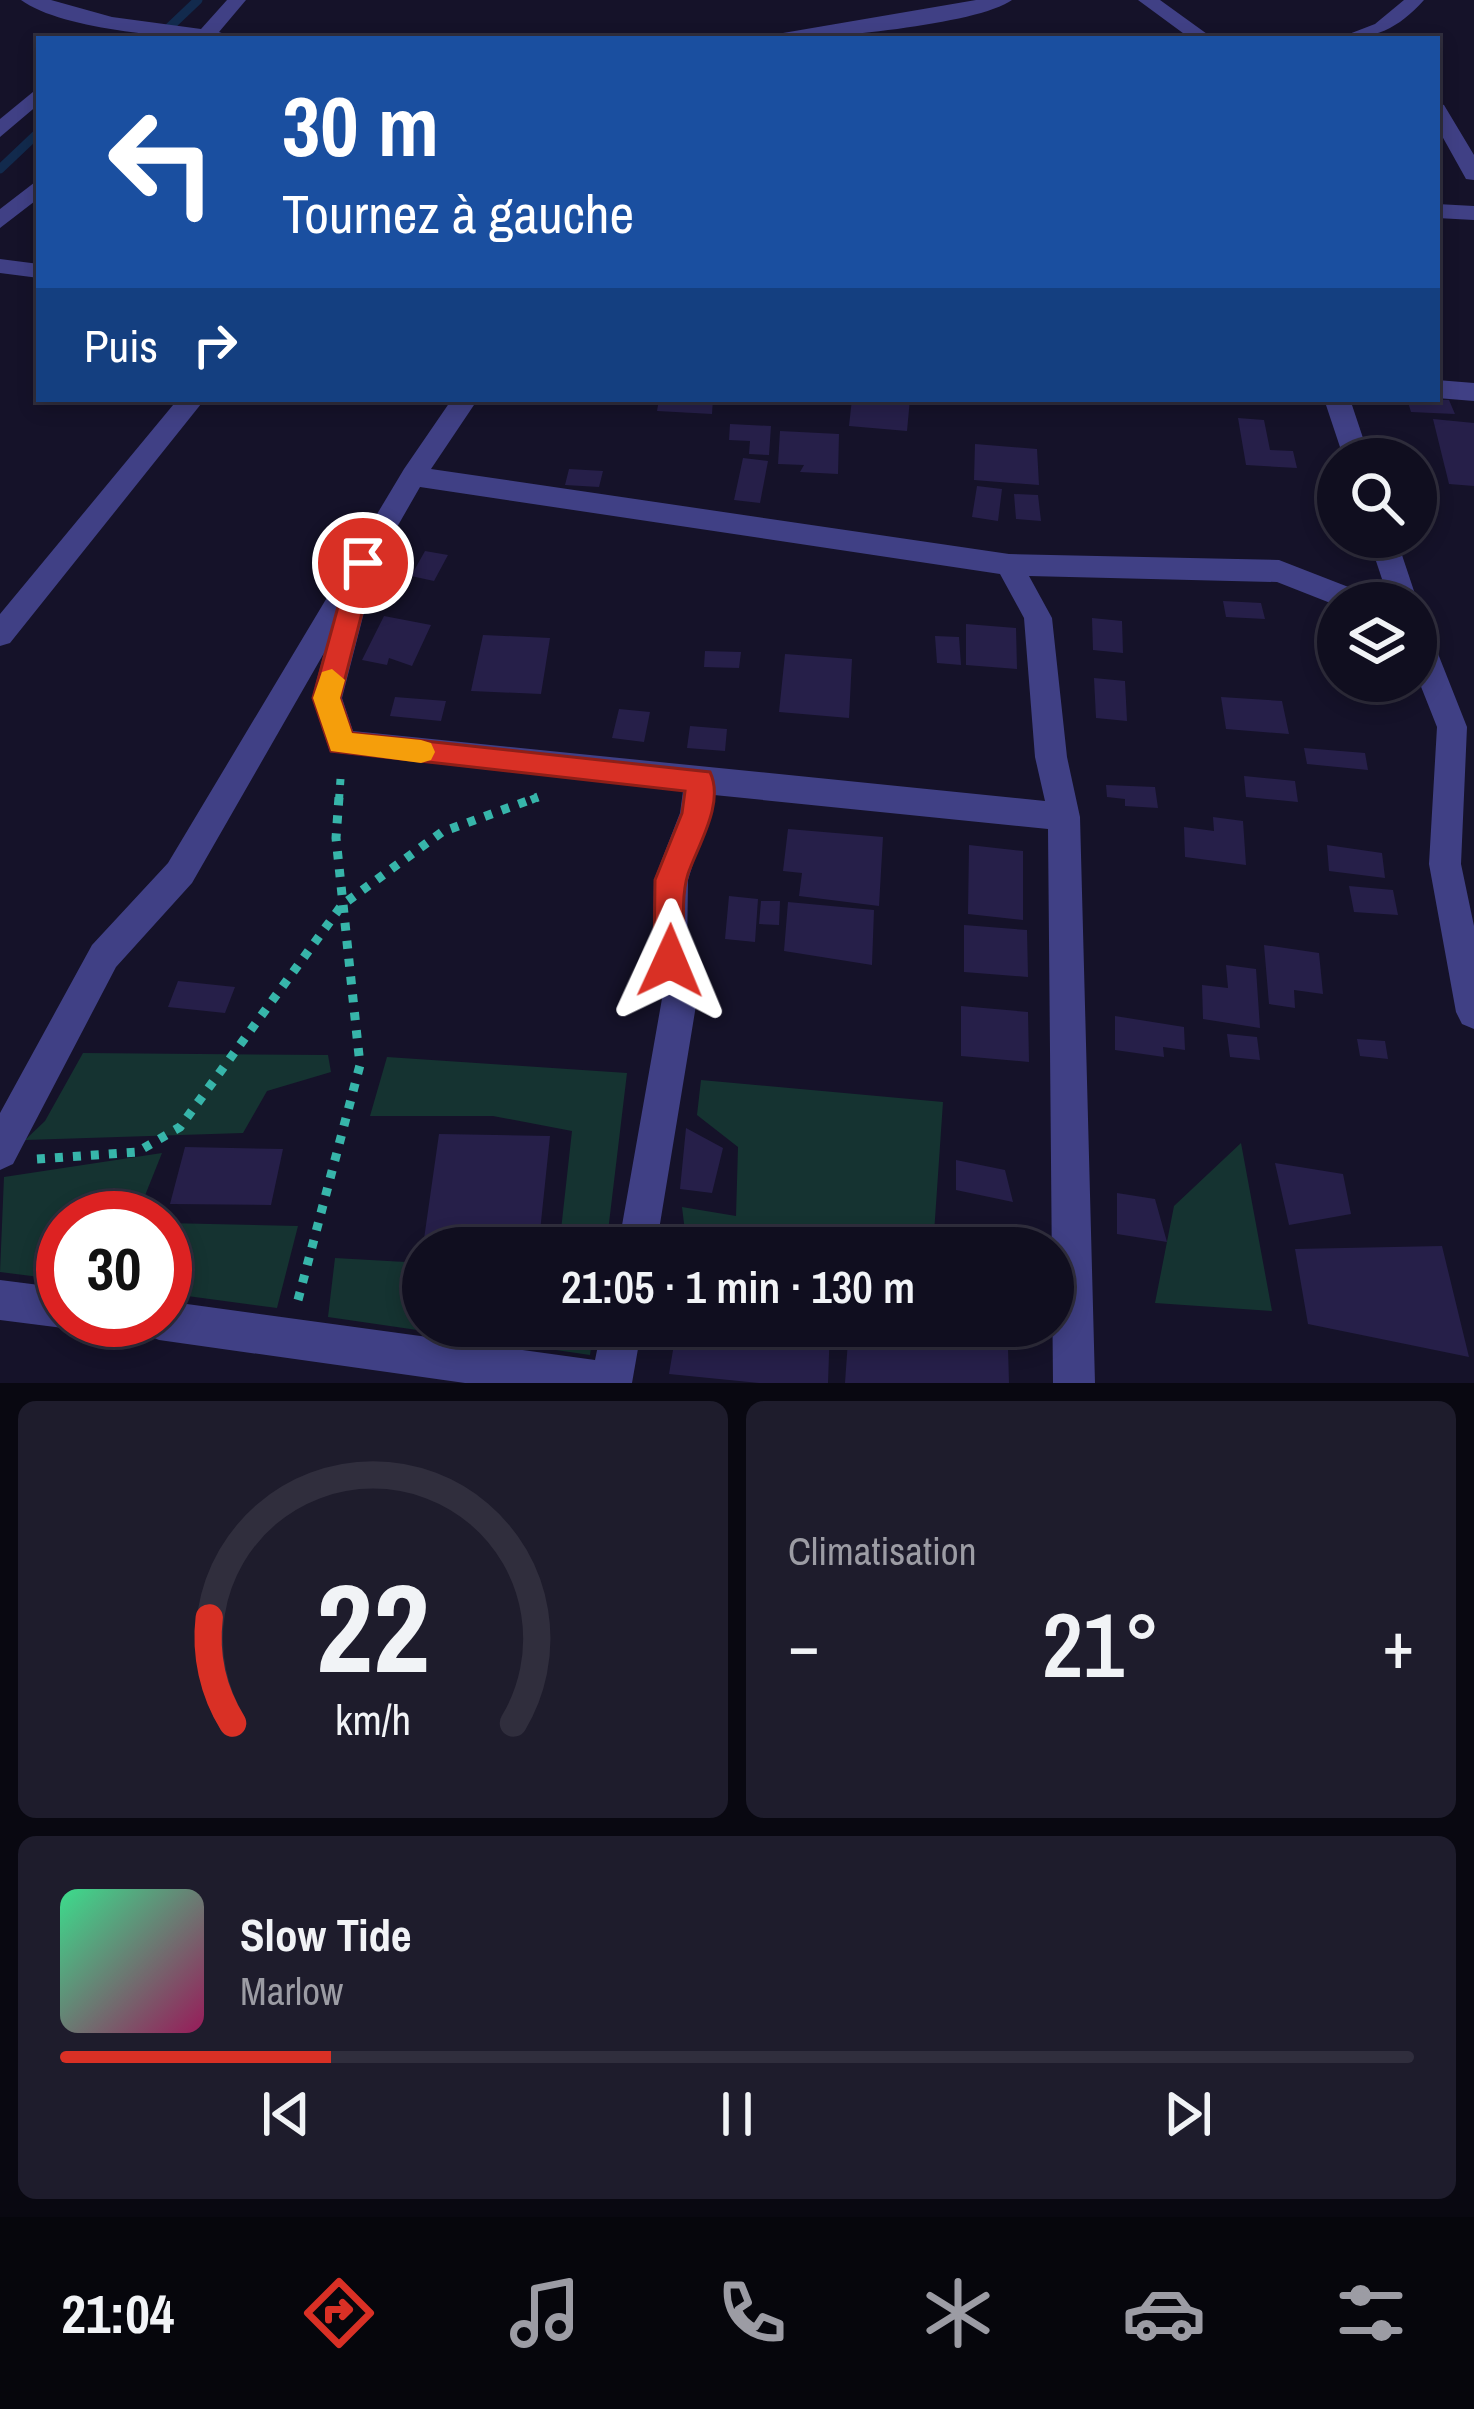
<!DOCTYPE html>
<html lang="fr">
<head>
<meta charset="utf-8">
<style>
  :root { --surface:#100e1f; --page:#1e1c2c; --text:#f1f3f6; --muted:#9c9ca4; --line:#302e3d; --accent:#d93025 }
  body { margin:0; font-family:"Archivo Narrow",sans-serif; background:var(--page); color:var(--text); height:100vh; display:flex; flex-direction:column; font-size:45px; white-space:nowrap }
  * { box-sizing:border-box; margin:0 }
  p { font-size:39px; color:var(--muted) }
  .icon { flex:none; width:66px; height:66px; fill:none; stroke:currentColor; stroke-width:2; stroke-linecap:round; stroke-linejoin:round }
  .map { position:relative; height:1383px; overflow:hidden }
  .sheet { display:flex; flex-direction:column; gap:18px; padding:18px; background:#090811; flex:1 }
  .sheet>* { flex:none }
  .guide { position:absolute; left:36px; top:36px; width:1404px; height:366px; border-radius:0px; box-shadow:0 6px 18px #0003,0 0 0 3px var(--line); background:#1a4fa0; color:#fff; overflow:hidden }
  .buttons { position:absolute; left:1317px; top:438px; display:grid; gap:24px }
  .buttons a { display:grid; place-items:center; width:120px; height:120px; border-radius:50%; background:var(--surface); box-shadow:0 6px 18px #0003,0 0 0 3px var(--line); font-size:60px }
  .speed { position:absolute; left:36px; top:1191px; display:flex; gap:24px; font-size:60px; font-weight:700; text-align:center }
  .speed>* { display:grid; place-content:center; width:156px; height:156px; border-radius:50%; background:var(--surface); box-shadow:0 6px 18px #0003,0 0 0 3px var(--line); line-height:1 }
  .speed .limit { border:18px solid #d22; background:#fff; color:#111 }
  .pin { position:absolute; display:grid; place-items:center; width:102px; height:102px; color:#fff; margin:-51px; border:6px solid #fff; border-radius:50%; box-shadow:0 3px 12px #0007 }
  .me { position:absolute; width:132px; margin:-66px; rotate:1deg; stroke-linejoin:round; filter:drop-shadow(0 0 9px #0008) }
  .turn { display:flex; align-items:center; gap:42px; height:252px; padding:0 48px; font-size:54px }
  .turn .icon { width:156px; height:156px; stroke-width:2.5 }
  .turn b { display:block; font-size:84px; line-height:102px }
  .then { display:flex; align-items:center; height:114px; padding:0 48px; background:#0003; gap:24px; font-size:45px }
  .big { font-size:90px; font-weight:600; line-height:1.1 }
  .sheet .card { flex:1; display:flex; flex-direction:column; justify-content:center; gap:18px; min-width:0; padding:0 42px; border-radius:18px; background:var(--page) }
  .sheet .dial { align-items:center; gap:0 }
  .dial svg { height:312px; overflow:visible; fill:none; stroke:var(--line); stroke-width:7; stroke-linecap:round; text-anchor:middle }
  .dial text { fill:var(--text); stroke:none }
  .song { display:flex; align-items:center; gap:36px }
  .cover { width:144px; height:144px; border-radius:18px; background:linear-gradient(135deg,hsl(150 70% 55%),hsl(330 70% 35%)) }
  .played { height:12px; border-radius:6px; background:linear-gradient(90deg,var(--accent) 20%,var(--line) 20%) }
  .keys { display:flex; justify-content:space-around; direction:ltr }
  .heat { display:flex; justify-content:space-between; align-items:center; font-size:66px; direction:ltr }
  .sheet .tiles { flex:1; display:grid; gap:18px; grid-template-columns:1fr 1fr }
  .card:last-child { grid-column:span 2 }
  .trip { position:absolute; left:402px; top:1227px; width:672px; height:120px; border-radius:60px; background:var(--surface); box-shadow:0 6px 18px #0003,0 0 0 3px var(--line); font-weight:600; line-height:120px; text-align:center }
  .tab-bar { display:flex; height:192px; justify-content:space-around; align-items:center; background:#06060c; color:var(--muted) }
  .tab-bar .icon { width:84px; height:84px }
  .tab-bar .active { color:var(--accent) }
  .tab-bar b { font-size:54px; color:var(--text) }
  .map>svg:first-child { display:block }
</style>
</head>
<body>
<div class="map">
<svg width="1474" height="1383" viewBox="0 0 1474 1383">
  <rect width="100%" height="100%" fill="#151229"/>
  <!-- green -->
  <path fill="#153331" d="M 83,1053 L 328,1055 L 331,1072 L 267,1091 L 243,1133 L 25,1140 L 45,1121 Z
    M 387,1057 L 627,1073 L 606,1248 L 559,1248 L 572,1131 L 493,1116 L 370,1116 Z
    M 701,1080 L 943,1102 L 933,1248 L 687,1248 L 682,1207 L 736,1216 L 738,1147 L 697,1115 Z
    M 1241,1143 L 1272,1311 L 1155,1303 L 1174,1206 Z
    M 162,1153 L 136,1218 L 63,1218 L 63,1280 L 0,1272 L 4,1177 Z
    M 165,1223 L 298,1226 L 277,1308 L 165,1293 Z
    M 335,1258 L 423,1263 L 423,1326 L 594,1326 L 590,1355 L 328,1317 Z"/>
  <g fill="none" stroke-linecap="round" stroke-linejoin="round">
    <!-- stream -->
    <path stroke="#122a4d" stroke-width="9" d="M 157,39 L 198,0
      M 0,169 L 39,132"/>
  </g>
  <!-- building -->
  <path fill="#261f49" d="M 659,399 L 713,399 L 712,414 L 657,411 Z
    M 852,399 L 910,399 L 907,431 L 849,426 Z
    M 1407,399 L 1449,400 L 1455,414 L 1411,412 Z
    M 1238,418 L 1264,420 L 1270,450 L 1293,451 L 1297,468 L 1246,465 Z
    M 1433,419 L 1474,423 L 1474,486 L 1449,484 Z
    M 730,424 L 771,426 L 769,455 L 749,454 L 750,441 L 729,440 Z
    M 780,431 L 839,434 L 838,474 L 800,472 L 804,465 L 778,464 Z
    M 975,444 L 1037,449 L 1039,485 L 974,480 Z
    M 743,458 L 768,461 L 760,503 L 734,500 Z
    M 569,469 L 603,471 L 599,487 L 565,485 Z
    M 977,486 L 1002,489 L 998,521 L 972,517 Z
    M 1014,494 L 1038,495 L 1041,521 L 1016,519 Z
    M 425,551 L 448,555 L 434,581 L 411,576 Z
    M 1223,601 L 1261,603 L 1265,619 L 1226,617 Z
    M 384,616 L 431,625 L 412,666 L 389,658 L 387,665 L 362,660 Z
    M 1092,618 L 1122,621 L 1123,653 L 1093,650 Z
    M 966,624 L 1016,628 L 1017,669 L 966,665 Z
    M 483,635 L 550,638 L 541,694 L 471,691 Z
    M 935,636 L 959,637 L 961,665 L 937,663 Z
    M 705,651 L 741,652 L 739,668 L 704,667 Z
    M 785,654 L 852,659 L 849,718 L 779,712 Z
    M 1094,678 L 1125,681 L 1127,721 L 1096,718 Z
    M 395,697 L 446,701 L 441,721 L 390,716 Z
    M 1221,697 L 1282,701 L 1289,734 L 1226,729 Z
    M 619,709 L 650,712 L 644,742 L 612,738 Z
    M 690,726 L 727,729 L 725,751 L 687,748 Z
    M 1304,748 L 1365,753 L 1368,770 L 1307,764 Z
    M 1244,776 L 1295,781 L 1298,802 L 1246,797 Z
    M 1106,785 L 1155,787 L 1158,808 L 1125,806 L 1125,799 L 1107,797 Z
    M 1213,817 L 1243,821 L 1246,865 L 1185,857 L 1184,827 L 1214,831 Z
    M 788,829 L 883,837 L 879,906 L 799,896 L 802,873 L 783,871 Z
    M 969,845 L 1023,851 L 1023,920 L 968,914 Z
    M 1327,845 L 1382,853 L 1385,878 L 1329,871 Z
    M 1349,886 L 1393,890 L 1398,915 L 1354,912 Z
    M 729,896 L 758,899 L 755,942 L 725,939 Z
    M 761,901 L 780,901 L 779,925 L 759,924 Z
    M 788,902 L 874,910 L 872,965 L 784,951 Z
    M 964,925 L 1027,930 L 1028,977 L 964,972 Z
    M 1264,945 L 1319,953 L 1323,994 L 1294,990 L 1295,1008 L 1269,1004 Z
    M 1226,965 L 1256,969 L 1260,1028 L 1203,1019 L 1202,985 L 1228,988 Z
    M 178,981 L 235,987 L 225,1013 L 168,1007 Z
    M 961,1006 L 1028,1012 L 1029,1062 L 961,1056 Z
    M 1115,1016 L 1184,1027 L 1185,1050 L 1163,1047 L 1164,1057 L 1115,1050 Z
    M 1227,1034 L 1257,1037 L 1260,1060 L 1230,1057 Z
    M 1357,1039 L 1385,1041 L 1388,1059 L 1360,1056 Z
    M 686,1128 L 723,1148 L 712,1193 L 680,1189 Z
    M 439,1134 L 550,1136 L 539,1241 L 424,1239 Z
    M 185,1147 L 283,1149 L 271,1205 L 170,1204 Z
    M 956,1160 L 1005,1170 L 1013,1202 L 956,1190 Z
    M 1275,1163 L 1343,1174 L 1351,1214 L 1289,1225 Z
    M 1117,1193 L 1155,1199 L 1167,1242 L 1117,1234 Z
    M 1442,1246 L 1469,1357 L 1308,1324 L 1295,1249 Z
    M 677,1326 L 830,1326 L 828,1383 L 759,1383 L 669,1374 Z
    M 849,1326 L 882,1326 L 1008,1348 L 1009,1383 L 845,1383 Z"/>
  <g fill="none" stroke-linecap="round" stroke-linejoin="round">
    <!-- path-far1 -->
    <path stroke="#37b5aa" stroke-width="8" stroke-dasharray="6 9" stroke-linecap="butt" d="M 339,800 L 341,772
      M 531,800 L 538,797"/>
    <!-- path -->
    <path stroke="#37b5aa" stroke-width="9" stroke-dasharray="8 10" stroke-linecap="butt" d="M 37,1159 L 137,1152 L 180,1127 L 342,905 L 442,832 L 538,797
      M 298,1300 L 360,1065 L 336,838 L 339,797"/>
    <!-- street -->
    <path fill="#404085" fill-rule="evenodd" d="M 21,0 L 51,0 L 112,17 L 201,29 L 227,0 L 246,0 L 219,32 L 238,39 C 184,39 63,31 21,0 Z
      M 976,0 L 1012,0 C 977,25 821,39 773,39 L 783,33 Z
      M 1138,0 L 1160,0 L 1214,39 L 1191,39 Z
      M 1404,0 L 1424,0 C 1398,29 1375,39 1336,39 L 1375,24 Z
      M 39,87 L 39,104 L 0,137 L 0,119 Z
      M 1437,103 L 1444,105 L 1474,155 L 1474,180 L 1466,179 L 1437,127 Z
      M 39,179 L 39,198 L 0,228 L 0,209 Z
      M 1437,204 L 1474,206 L 1474,220 L 1437,218 Z
      M 0,259 L 39,264 L 39,278 L 0,273 Z
      M 1437,380 L 1474,383 L 1474,401 L 1437,398 Z
      M 178,399 L 205,399 L 10,643 L 0,646 L 0,614 Z
      M 452,399 L 478,399 L 431,469 L 1009,554 L 1279,560 L 1369,595 L 1373,603 L 1338,606 L 1277,582 L 1029,576 L 1052,618 L 1067,757 L 1080,817 L 1095,1383 L 1053,1383 L 1048,829 L 714,795 L 688,880 L 687,952 L 697,958 L 702,969 L 656,1248 L 618,1248 L 666,976 L 653,960 L 654,880 L 680,813 L 683,791 L 330,752 L 312,698 L 324,653 L 192,883 L 116,967 L 13,1164 L 0,1170 L 0,1113 L 92,945 L 168,863 L 404,469 ZM 420,487 L 1000,574 L 1024,618 L 1035,757 L 1045,801 L 353,731 L 342,698 L 377,562 Z
      M 1324,399 L 1350,399 L 1370,459 L 1344,459 Z
      M 1368,537 L 1396,537 L 1418,603 L 1416,607 L 1416,603 L 1390,603 Z
      M 1416,625 L 1426,628 L 1431,636 L 1467,727 L 1461,864 L 1474,926 L 1474,1029 L 1462,1024 L 1456,1012 L 1429,864 L 1437,727 L 1416,674 Z
      M 0,1280 L 63,1288 L 63,1320 L 77,1322 L 63,1328 L 0,1320 Z
      M 165,1301 L 595,1360 L 602,1326 L 642,1326 L 632,1383 L 465,1383 L 159,1340 L 145,1334 L 139,1320 L 165,1320 Z"/>
  </g>
  <!-- route -->
  <path fill="#d93025" stroke="#8d1f18" stroke-width="3" d="M 363,554 L 375,563 L 340,698 L 352,733 L 710,772 C 725,803 698,845 688,874 C 680,899 685,934 685,961 L 681,971 L 670,975 L 659,971 L 654,961 L 655,880 L 682,813 L 685,791 L 331,751 L 313,698 L 350,563 Z"/>
  <!-- slow -->
  <path fill="#f59e0b" d="M 332,669 L 345,680 L 340,698 L 352,733 L 421,740 L 431,743 L 435,752 L 431,760 L 421,763 L 331,751 L 313,698 L 322,672 Z"/>
</svg>
<div class="buttons">
<a><svg class="icon" aria-label="search" viewBox="0 0 24 24"><circle cx="10" cy="10" r="6"/><path d="M15 15l6 6"/></svg></a>
<a><svg class="icon" aria-label="layers" viewBox="0 0 24 24"><path d="M12 4l9 5-9 5-9-5zM3 14l9 5 9-5"/></svg></a>
</div>
<div class="speed"><div class="limit">30</div></div>
<div class="pin" style="left:363px;top:563px;background:#d93025"><svg class="icon" aria-label="arrive" viewBox="0 0 24 24"><path d="M6 21V4h12l-3 4 3 4H6"/></svg></div>
<svg class="me" style="left:670px;top:961px" viewBox="-20 -20 40 40"><path d="M0-17L14 15 0 8-14 15z" fill="#d93025" stroke="#fff" stroke-width="4"/></svg>
<div class="trip">21:05 · 1 min · 130 m</div>
<div class="guide">
<div class="turn"><svg class="icon" aria-label="left" viewBox="0 0 24 24"><path d="M17 20v-9H6M10 6l-5 5 5 5"/></svg><div><b>30 m</b>Tournez à gauche</div></div>
<div class="then">Puis<svg class="icon" aria-label="right" viewBox="0 0 24 24"><path d="M7 20v-9h11M14 6l5 5-5 5"/></svg></div>
</div>
</div>
<section class="sheet">
<div class="tiles">
<div class="card dial"><svg viewBox="0 0 100 80">
<path d="M14 69A42 42 0 1 1 86 69"/>
<path d="M14 69A42 42 0 0 1 8 42" stroke="#d93025"/>
<text x="50" y="56" font-size="32" font-weight="700">22</text>
<text x="50" y="72" font-size="11">km/h</text>
</svg></div>
<div class="card"><p>Climatisation</p>
<div class="heat"><a>−</a><b class="big">21°</b><a>+</a></div>
</div>
<div class="card">
<div class="song"><i class="cover"></i><div><b>Slow Tide</b><p>Marlow</p></div></div>
<div class="played"></div>
<div class="keys"><svg class="icon" aria-label="previous" viewBox="0 0 24 24"><path d="M18 5L8 12l10 7zM5 5v14"/></svg><svg class="icon" aria-label="pause" viewBox="0 0 24 24"><path d="M8 5v14M16 5v14"/></svg><svg class="icon" aria-label="next" viewBox="0 0 24 24"><path d="M6 5l10 7-10 7zM19 5v14"/></svg></div>
</div>
</div>
</section>
<nav class="tab-bar">
<b>21:04</b>
<svg class="icon active" aria-label="directions" viewBox="0 0 24 24"><path d="M12 3l9 9-9 9-9-9zM9 14v-3h6M13 9l2 2-2 2"/></svg>
<svg class="icon" aria-label="music" viewBox="0 0 24 24"><path d="M9 18V5l10-2v13"/><circle cx="6" cy="18" r="3"/><circle cx="16" cy="16" r="3"/></svg>
<svg class="icon" aria-label="phone" viewBox="0 0 24 24"><path d="M5 4h4l2 5-3 2q2 4 5 5l2-3 5 2v4C11 20 4 13 5 4z"/></svg>
<svg class="icon" aria-label="climate" viewBox="0 0 24 24"><path d="M12 3v18M4 7l16 10M4 17L20 7"/></svg>
<svg class="icon" aria-label="car" viewBox="0 0 24 24"><path d="M5 17H2v-5l4-1 3-4h7l3 4 3 1v5h-3M9 17h6M6 11h13"/><circle cx="7" cy="17" r="2"/><circle cx="17" cy="17" r="2"/></svg>
<svg class="icon" aria-label="filters" viewBox="0 0 24 24"><path d="M4 7h16M4 17h16"/><circle cx="9" cy="7" r="2"/><circle cx="15" cy="17" r="2"/></svg>
</nav>
</body>
</html>
